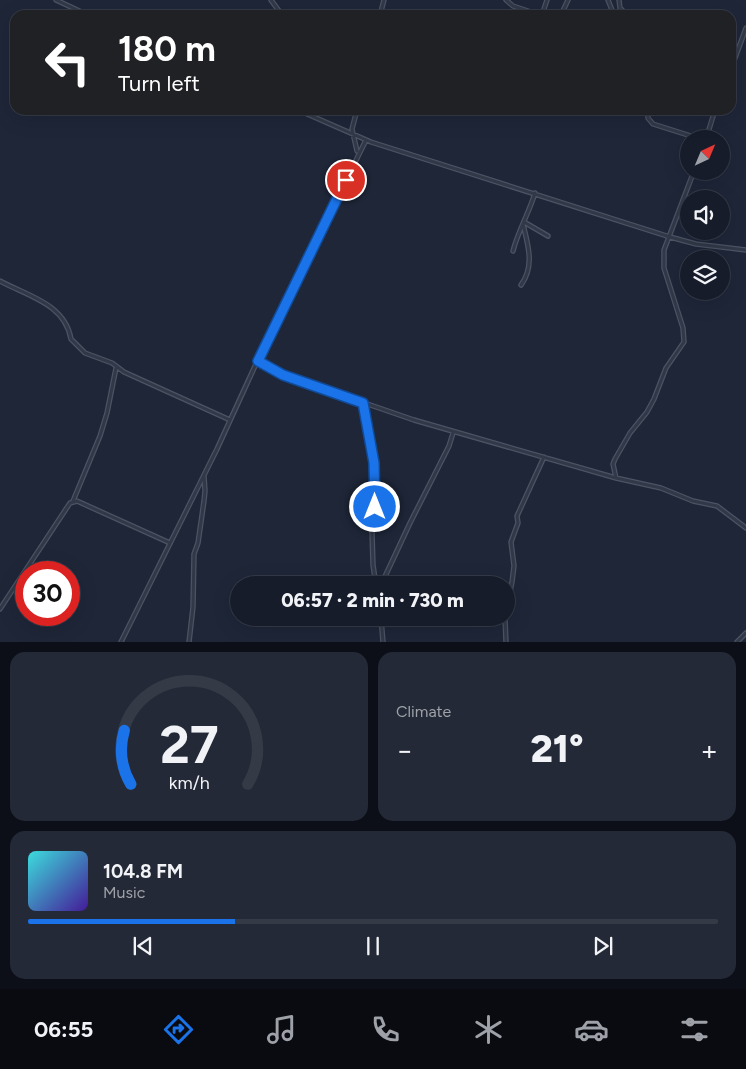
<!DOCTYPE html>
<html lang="en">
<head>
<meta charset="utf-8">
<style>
  :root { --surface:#161c2a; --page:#232936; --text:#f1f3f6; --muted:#9ea1a8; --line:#353a47; --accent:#1a73e8 }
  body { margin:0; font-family:Figtree,sans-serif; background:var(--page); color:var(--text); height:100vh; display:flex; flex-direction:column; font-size:19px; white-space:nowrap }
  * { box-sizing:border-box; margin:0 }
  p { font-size:16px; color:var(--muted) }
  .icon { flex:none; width:28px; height:28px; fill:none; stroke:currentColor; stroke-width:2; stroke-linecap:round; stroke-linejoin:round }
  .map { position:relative; height:642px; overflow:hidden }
  .panel { display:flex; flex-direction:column; gap:10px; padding:10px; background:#0c0f17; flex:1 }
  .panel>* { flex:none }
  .hud { position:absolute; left:10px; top:10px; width:726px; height:105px; border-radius:15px; box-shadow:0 5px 20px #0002,0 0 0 1px var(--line); background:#202124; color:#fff; overflow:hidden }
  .needle { width:32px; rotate:44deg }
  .tools { position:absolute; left:680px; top:130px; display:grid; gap:10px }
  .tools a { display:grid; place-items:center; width:50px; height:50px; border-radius:50%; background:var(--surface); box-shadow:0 5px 20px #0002,0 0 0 1px var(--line); font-size:25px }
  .speed { position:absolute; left:15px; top:561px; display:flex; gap:10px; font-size:25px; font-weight:700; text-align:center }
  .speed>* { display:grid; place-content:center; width:65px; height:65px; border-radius:50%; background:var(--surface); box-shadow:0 5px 20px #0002,0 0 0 1px var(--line); line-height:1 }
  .speed .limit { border:8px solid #d22; background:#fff; color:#111 }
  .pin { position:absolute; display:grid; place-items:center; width:42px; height:42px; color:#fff; margin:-21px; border:2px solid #fff; border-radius:50%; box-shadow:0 1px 5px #0007 }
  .me { position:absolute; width:55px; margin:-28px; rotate:0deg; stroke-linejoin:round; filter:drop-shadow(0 0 4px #0008) }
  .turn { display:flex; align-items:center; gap:18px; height:105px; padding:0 25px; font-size:22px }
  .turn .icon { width:65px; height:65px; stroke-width:2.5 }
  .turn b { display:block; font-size:35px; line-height:42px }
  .big { font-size:38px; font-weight:800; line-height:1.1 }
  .panel .card { flex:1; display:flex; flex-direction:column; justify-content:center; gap:8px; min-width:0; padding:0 18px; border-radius:15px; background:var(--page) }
  .panel .dial { align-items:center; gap:0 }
  .dial svg { height:130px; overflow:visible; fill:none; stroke:var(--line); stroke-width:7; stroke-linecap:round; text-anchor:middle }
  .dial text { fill:var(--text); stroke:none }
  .song { display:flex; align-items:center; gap:15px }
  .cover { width:60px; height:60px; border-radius:8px; background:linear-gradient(135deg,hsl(180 70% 55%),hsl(260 70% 35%)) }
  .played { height:5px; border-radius:2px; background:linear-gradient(90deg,var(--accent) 30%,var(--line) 30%) }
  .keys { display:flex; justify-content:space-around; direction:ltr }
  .heat { display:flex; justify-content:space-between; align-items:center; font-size:28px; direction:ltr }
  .panel .tiles { flex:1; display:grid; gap:10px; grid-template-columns:1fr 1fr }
  .card:last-child { grid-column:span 2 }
  .trip { position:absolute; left:230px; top:576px; width:285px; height:50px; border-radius:25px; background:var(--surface); box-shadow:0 5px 20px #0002,0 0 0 1px var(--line); font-weight:800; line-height:50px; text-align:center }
  .tabs { display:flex; height:80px; justify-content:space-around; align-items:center; background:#090b11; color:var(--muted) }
  .tabs .icon { width:35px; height:35px }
  .tabs .on { color:var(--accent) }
  .tabs b { font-size:22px; color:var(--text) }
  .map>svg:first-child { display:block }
</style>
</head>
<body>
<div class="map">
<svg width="746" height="642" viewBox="0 0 746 642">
  <rect width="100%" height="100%" fill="#1e2638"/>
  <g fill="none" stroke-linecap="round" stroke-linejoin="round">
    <defs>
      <path id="street" d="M 56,0 L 88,15
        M 271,0 L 282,15
        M 506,0 L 513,6 L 540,15
        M 608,0 L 614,15
        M 619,0 L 620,8 L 627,15
        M 380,15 L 384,0
        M 542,15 L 547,0
        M 561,15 L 568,0
        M 731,69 L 746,28
        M 298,110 L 371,142 L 670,237 L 696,244 L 746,250
        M 357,110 L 352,129 L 357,151
        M 648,110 L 648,118 L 653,124 L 691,136 L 693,139
        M 706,139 L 715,110
        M 524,222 L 548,236
        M 513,251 C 518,231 529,213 535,193
        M 0,281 C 28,296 65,304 71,339 L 85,353 L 112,363 L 124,372 L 230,420
        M 521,285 C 535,266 528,245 523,224
        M 258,361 L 283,375 L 414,420 L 616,478 L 661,488 L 693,501 L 717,506 L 746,528
        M 363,403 L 374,463 L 376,485 L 372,532 L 373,565 L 376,585
        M 616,478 L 613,464 L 615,459 L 630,433 L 647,412 L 654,399 L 666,368 L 684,342 L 683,328 L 664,268 L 664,250 L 694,171
        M 73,501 L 100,436 L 107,413 L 116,368
        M 381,585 L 410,523 L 449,446 L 453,433
        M 0,609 L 70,503 L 77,501 L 170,543
        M 506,612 L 512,582 L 514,566 L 511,542 L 518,523 L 517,516 L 544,457
        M 381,618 L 383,642
        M 505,618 L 506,642
        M 121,642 L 217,449 L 255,366 L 366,140
        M 189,642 L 193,607 L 194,554 L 198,543 L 204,501 L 205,491 L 204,476
        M 737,642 L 746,633"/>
    </defs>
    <!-- street casing -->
    <use href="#street" stroke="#4c5364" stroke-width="5.5"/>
    <!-- street -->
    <use href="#street" stroke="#313948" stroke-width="3"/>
  </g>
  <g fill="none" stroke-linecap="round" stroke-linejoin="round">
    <defs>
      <path id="route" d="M 346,180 L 258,361 L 283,375 L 363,403 L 374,463 L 375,507"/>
    </defs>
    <!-- route casing -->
    <use href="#route" stroke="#114b97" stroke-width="12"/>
    <!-- route -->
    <use href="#route" stroke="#1a73e8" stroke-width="9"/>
  </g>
</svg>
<div class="tools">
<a><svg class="needle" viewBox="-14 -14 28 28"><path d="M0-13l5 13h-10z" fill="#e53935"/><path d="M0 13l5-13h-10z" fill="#9ea1a8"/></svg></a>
<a><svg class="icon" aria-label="sound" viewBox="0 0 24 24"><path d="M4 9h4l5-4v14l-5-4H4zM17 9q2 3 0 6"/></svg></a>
<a><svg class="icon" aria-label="layers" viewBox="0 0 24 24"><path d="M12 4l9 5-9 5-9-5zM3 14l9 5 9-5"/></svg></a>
</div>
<div class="speed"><div class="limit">30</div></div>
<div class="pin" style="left:346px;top:180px;background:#d93025"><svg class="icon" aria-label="arrive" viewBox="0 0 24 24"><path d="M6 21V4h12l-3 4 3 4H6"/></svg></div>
<svg class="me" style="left:375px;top:507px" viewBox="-20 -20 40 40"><circle r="17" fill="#1a73e8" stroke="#fff" stroke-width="3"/><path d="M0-11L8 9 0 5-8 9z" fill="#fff"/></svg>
<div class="trip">06:57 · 2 min · 730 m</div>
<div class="hud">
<div class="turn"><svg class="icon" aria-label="left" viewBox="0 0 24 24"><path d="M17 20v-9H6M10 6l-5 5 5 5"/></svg><div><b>180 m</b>Turn left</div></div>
</div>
</div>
<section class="panel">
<div class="tiles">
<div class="card dial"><svg viewBox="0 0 100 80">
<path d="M14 69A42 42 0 1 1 86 69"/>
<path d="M14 69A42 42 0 0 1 10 36" stroke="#1a73e8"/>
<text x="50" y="56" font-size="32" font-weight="700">27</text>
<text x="50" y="72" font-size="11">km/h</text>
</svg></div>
<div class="card"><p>Climate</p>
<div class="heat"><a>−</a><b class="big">21°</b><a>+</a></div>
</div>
<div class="card">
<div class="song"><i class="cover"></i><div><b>104.8 FM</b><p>Music</p></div></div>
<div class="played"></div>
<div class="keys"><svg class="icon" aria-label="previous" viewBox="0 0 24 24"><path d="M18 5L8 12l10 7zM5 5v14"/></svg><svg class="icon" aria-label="pause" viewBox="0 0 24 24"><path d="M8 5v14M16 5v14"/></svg><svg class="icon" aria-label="next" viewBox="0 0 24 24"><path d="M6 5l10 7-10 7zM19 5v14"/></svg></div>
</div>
</div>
</section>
<nav class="tabs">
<b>06:55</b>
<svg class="icon on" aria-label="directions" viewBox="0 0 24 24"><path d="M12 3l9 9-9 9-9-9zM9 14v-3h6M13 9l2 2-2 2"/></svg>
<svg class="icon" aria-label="music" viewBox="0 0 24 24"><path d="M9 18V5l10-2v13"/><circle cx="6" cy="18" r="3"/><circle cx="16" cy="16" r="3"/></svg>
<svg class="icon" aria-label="phone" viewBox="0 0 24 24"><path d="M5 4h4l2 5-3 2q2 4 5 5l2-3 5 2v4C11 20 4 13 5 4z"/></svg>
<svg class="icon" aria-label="climate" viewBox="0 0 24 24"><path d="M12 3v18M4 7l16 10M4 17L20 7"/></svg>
<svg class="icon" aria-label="car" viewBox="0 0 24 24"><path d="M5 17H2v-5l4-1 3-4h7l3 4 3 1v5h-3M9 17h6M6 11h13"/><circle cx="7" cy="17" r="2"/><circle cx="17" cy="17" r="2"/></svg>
<svg class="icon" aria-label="filters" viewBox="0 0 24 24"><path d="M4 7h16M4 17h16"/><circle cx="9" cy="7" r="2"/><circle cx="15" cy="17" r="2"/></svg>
</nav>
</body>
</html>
